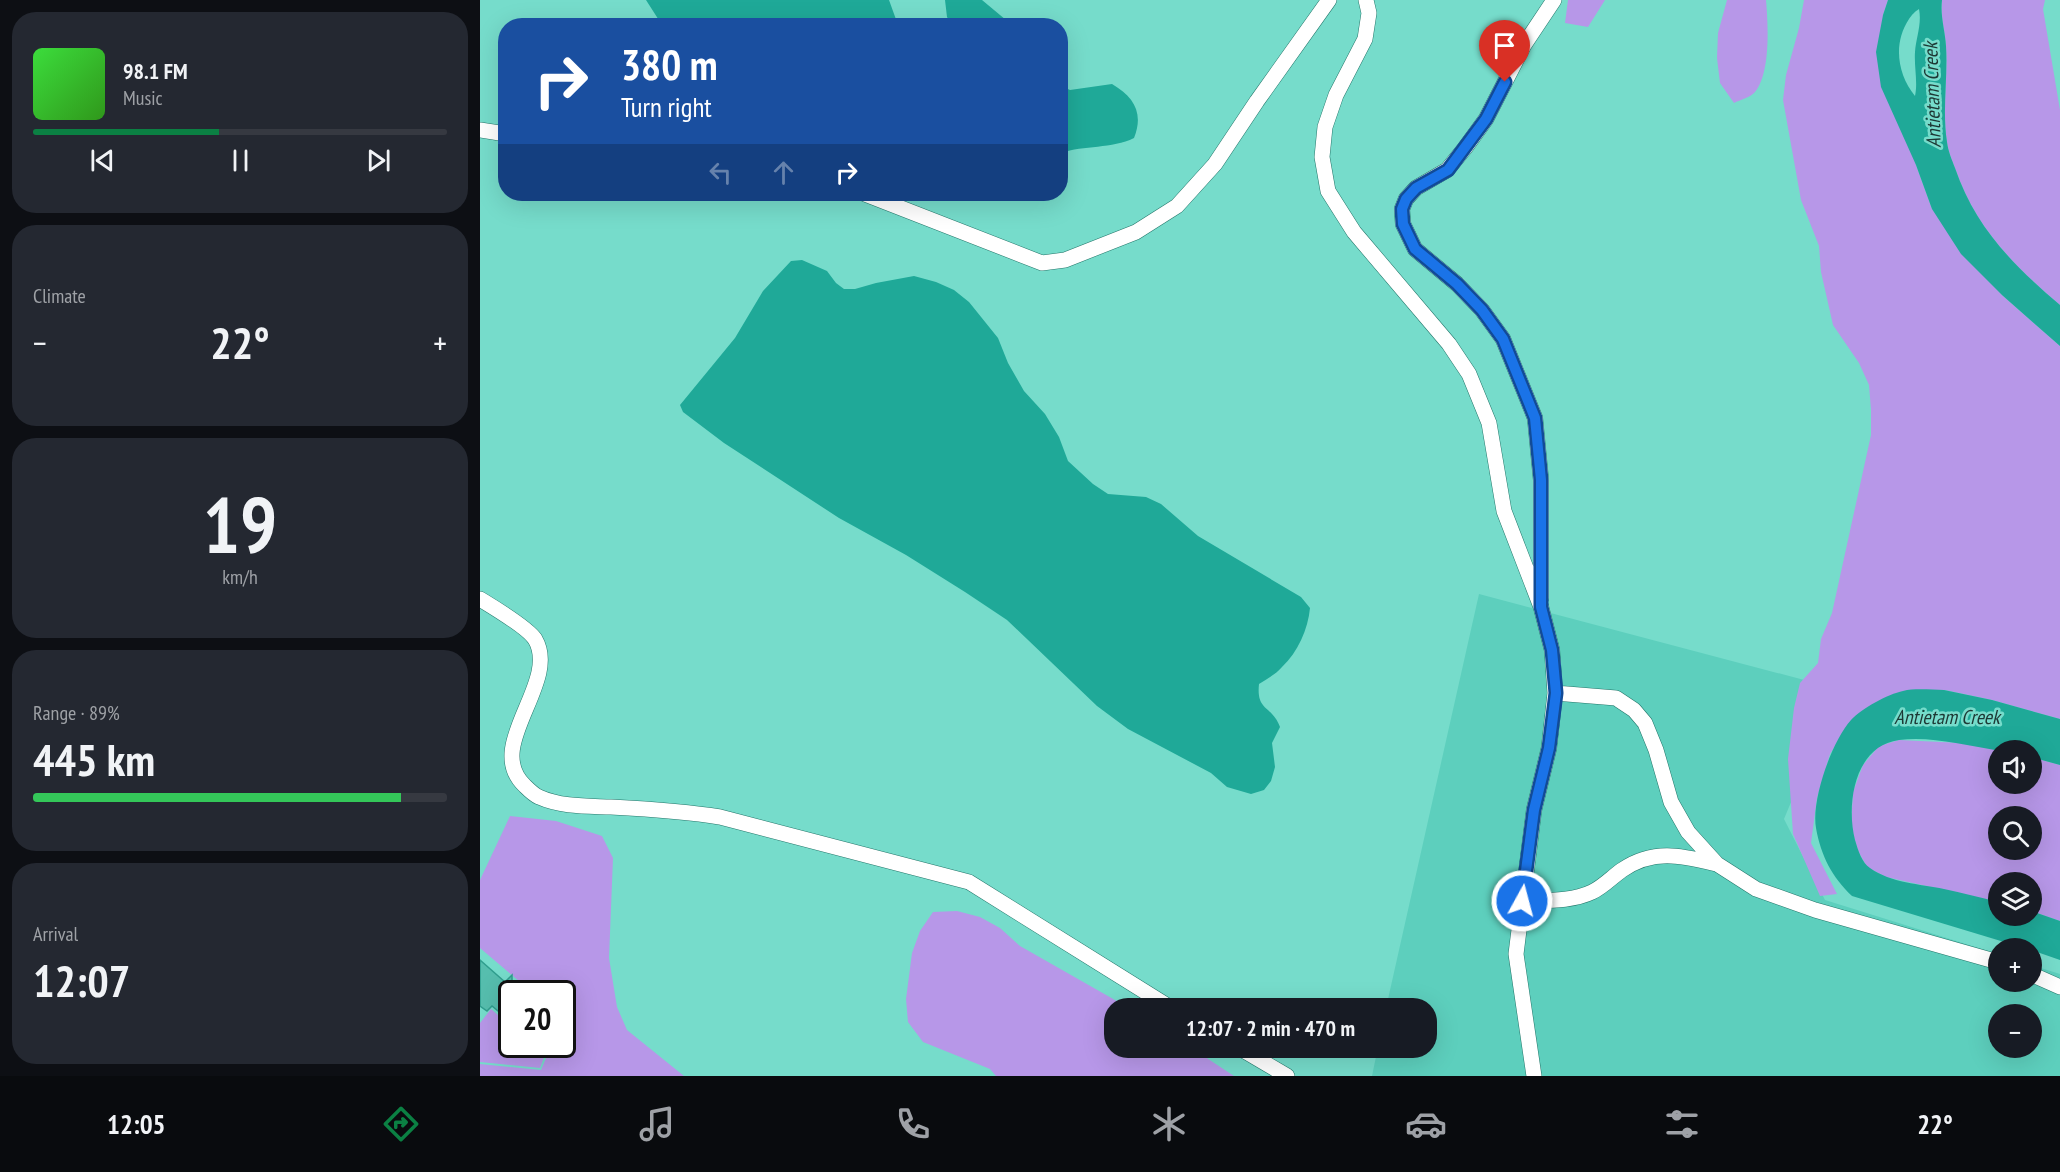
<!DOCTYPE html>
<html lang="en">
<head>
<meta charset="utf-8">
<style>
  :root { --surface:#171b24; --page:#242831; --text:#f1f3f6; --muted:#9ea1a6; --line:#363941; --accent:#0b8043 }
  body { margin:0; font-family:"PT Sans Narrow",sans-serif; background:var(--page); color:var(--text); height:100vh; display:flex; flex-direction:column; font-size:22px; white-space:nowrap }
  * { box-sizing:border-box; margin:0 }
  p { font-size:20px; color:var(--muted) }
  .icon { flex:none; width:33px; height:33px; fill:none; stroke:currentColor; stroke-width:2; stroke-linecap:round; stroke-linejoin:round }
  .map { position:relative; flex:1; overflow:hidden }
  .details { display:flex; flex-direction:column; gap:12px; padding:12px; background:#0d0f14; width:480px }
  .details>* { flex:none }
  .guide { position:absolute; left:18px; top:18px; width:570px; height:183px; border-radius:24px; box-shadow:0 6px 24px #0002; background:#1a4fa0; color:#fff; overflow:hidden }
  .tools { position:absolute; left:1508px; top:740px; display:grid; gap:12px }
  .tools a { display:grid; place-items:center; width:54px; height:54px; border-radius:50%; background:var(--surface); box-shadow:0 6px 24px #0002; font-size:30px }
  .speed { position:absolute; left:18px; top:980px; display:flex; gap:12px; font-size:30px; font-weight:700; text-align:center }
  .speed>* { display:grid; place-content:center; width:78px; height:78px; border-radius:50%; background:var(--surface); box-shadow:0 6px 24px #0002; line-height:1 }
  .speed .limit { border:3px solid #111; border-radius:9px; background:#fff; color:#111 }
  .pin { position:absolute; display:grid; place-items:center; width:51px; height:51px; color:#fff; margin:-62px -26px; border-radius:50% 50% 50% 0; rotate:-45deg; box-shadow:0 0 6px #0007 }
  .pin .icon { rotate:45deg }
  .me { position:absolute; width:66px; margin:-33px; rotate:7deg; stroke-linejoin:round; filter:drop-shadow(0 0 4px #0008) }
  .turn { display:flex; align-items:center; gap:21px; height:126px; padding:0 24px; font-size:27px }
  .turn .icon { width:78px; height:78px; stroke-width:2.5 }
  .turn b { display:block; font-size:42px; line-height:51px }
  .lanes { display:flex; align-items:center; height:57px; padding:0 24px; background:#0003; justify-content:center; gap:30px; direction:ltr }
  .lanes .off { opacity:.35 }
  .big { font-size:45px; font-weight:700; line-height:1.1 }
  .details .widget { flex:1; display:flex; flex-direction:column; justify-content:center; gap:9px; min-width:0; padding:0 21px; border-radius:24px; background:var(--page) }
  .details .dial { align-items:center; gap:0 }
  .dial b { font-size:78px; line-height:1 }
  .song { display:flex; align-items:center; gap:18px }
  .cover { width:72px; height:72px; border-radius:9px; background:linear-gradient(135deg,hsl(120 70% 55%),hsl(110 70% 35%)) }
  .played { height:6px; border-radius:3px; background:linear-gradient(90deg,var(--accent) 45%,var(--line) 45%) }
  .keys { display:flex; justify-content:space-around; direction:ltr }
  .heat { display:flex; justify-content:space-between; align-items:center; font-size:33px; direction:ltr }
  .charge { height:9px; border-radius:4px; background:linear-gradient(90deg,#34c759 89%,var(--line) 0) }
  .trip { position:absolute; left:624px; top:998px; width:333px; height:60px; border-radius:24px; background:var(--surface); box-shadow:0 6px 24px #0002; font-weight:700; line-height:60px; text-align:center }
  .menu { display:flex; height:96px; justify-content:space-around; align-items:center; background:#090b0e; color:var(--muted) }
  .menu .icon { width:42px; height:42px }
  .menu .active { color:var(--accent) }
  .menu b { font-size:27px; color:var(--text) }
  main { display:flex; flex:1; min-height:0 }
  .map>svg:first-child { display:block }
</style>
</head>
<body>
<main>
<section class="details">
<div class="widget">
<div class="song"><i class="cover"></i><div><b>98.1 FM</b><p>Music</p></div></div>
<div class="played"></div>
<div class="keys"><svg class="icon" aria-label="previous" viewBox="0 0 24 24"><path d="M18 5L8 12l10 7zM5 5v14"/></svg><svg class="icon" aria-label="pause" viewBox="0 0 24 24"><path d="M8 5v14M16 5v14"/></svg><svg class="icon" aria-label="next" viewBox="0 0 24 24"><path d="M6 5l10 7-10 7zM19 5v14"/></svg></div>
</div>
<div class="widget"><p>Climate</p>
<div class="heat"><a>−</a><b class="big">22°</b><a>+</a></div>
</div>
<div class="widget dial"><b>19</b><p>km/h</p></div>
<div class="widget"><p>Range · 89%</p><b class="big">445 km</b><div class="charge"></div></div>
<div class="widget"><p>Arrival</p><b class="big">12:07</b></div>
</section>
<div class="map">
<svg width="1580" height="1076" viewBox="0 0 1580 1076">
  <rect width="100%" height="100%" fill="#76dccb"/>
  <!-- built -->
  <path fill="#5dcfbd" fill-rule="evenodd" d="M 999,594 L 1358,689 L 1304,819 L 1345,900 L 1518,954 L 1518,981 L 1551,981 L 1551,965 L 1580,974 L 1580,1076 L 892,1076 L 898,1047 L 946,1047 L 946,1008 L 906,1008 ZM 1518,1014 L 1551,1014 L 1551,1047 L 1518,1047 Z"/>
  <!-- green -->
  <path fill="#b797e8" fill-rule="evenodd" d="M 1088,0 L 1125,0 L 1108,27 L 1085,23 Z
    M 1247,0 L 1286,0 C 1288,24 1291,72 1275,92 C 1271,97 1260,100 1254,103 L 1240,83 L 1237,58 L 1238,33 Z
    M 1324,0 L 1408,0 L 1403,15 L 1436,165 L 1452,209 L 1522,295 L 1580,346 L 1580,719 L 1512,700 L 1465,690 L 1371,721 L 1350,754 L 1337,798 L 1331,843 L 1357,894 L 1340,896 L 1313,834 L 1308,759 L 1314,708 L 1320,683 L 1338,663 L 1341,639 L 1352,613 L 1391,435 L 1391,410 L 1389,385 L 1379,363 L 1353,325 L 1341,272 L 1339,246 L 1321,200 L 1303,100 L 1306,75 L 1319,28 Z
    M 1462,0 L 1565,0 L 1563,9 L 1580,110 L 1580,305 C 1533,265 1495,227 1475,168 C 1472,160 1468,151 1467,142 C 1462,110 1468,78 1466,46 C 1465,30 1460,16 1462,0 Z
    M 1419,740 L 1482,743 L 1518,750 L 1518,783 L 1551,783 L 1551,757 L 1580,765 L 1580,921 L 1551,911 L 1551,882 L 1518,882 L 1518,902 L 1406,877 L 1387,867 L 1378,851 L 1371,826 L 1373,792 L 1383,765 L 1399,746 ZM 1518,816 L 1551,816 L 1551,849 L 1518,849 Z
    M 30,816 L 76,821 L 122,836 L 133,858 L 129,958 L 137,1007 L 147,1030 L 204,1076 L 0,1076 L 0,1064 L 61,1070 L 72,1044 L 82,1044 L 82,993 L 53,993 L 0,948 L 0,880 Z
    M 477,911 L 500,917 L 520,928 L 540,946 L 649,1008 L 634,1008 L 634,1047 L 710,1047 L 754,1076 L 516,1076 L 510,1069 L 443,1042 L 428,1022 L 426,999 L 432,953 L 440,931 L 453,912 Z
    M 11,1009 L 18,1015 L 23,1010 L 31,1017 L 32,1044 L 69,1044 L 60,1068 L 0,1062 L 0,1023 Z"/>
  <!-- water -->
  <path fill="#1fa998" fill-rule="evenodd" d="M 166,0 L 409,0 L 418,25 L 182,25 Z
    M 465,0 L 502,0 L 532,25 L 472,25 L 467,17 Z
    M 1408,0 L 1462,0 C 1460,16 1465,30 1466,46 C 1468,78 1462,110 1467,142 C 1468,151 1472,160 1475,168 C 1495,227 1533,265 1580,305 L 1580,346 L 1522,295 L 1481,254 L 1452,209 L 1436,165 L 1401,87 L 1396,52 L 1403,15 ZM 1439,9 C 1442,24 1436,38 1435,52 C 1434,67 1438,82 1435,96 C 1417,74 1413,43 1429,19 C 1432,15 1434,12 1439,9 Z
    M 632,84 C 654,97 664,113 654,138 C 632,149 604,145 581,153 L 581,86 L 590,90 Z
    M 322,260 L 347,271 L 356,283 L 364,289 L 375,289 L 396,283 L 434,276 L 456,282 L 474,290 L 489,302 L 518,338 L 528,363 L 544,391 L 565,414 L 579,437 L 588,461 L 613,484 L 628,494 L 666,497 L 681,504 L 718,536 L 821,597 L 830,608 C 828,629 818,652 802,667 C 796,674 787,679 779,684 C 776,712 792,705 800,727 L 792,743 L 795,767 L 791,781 L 784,790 L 771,794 L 747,787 L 731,773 L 648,729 L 617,706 L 527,620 L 485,592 L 426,555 L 359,518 L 244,443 L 203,412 L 200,405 L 255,338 L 283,291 L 311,261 Z
    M 1464,690 L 1512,700 L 1580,719 L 1580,765 L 1551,757 L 1551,750 C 1539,750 1526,751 1515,750 C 1484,745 1451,736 1419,740 C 1374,746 1366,805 1375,840 C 1378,850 1382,863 1390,868 C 1411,883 1440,884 1464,889 C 1482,893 1500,897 1518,902 L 1518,915 L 1551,915 L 1551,911 L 1580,921 L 1580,960 L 1551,950 L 1551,948 L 1544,948 L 1372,896 C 1352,877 1341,856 1336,828 C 1331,800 1352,741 1371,720 C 1381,709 1408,694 1423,691 C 1435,688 1452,690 1464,690 Z"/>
  <!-- building -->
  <path fill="#56beae" stroke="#309e8e" stroke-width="1.5" d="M 0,960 L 25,982 L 32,975 L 32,982 L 44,993 L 32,993 L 32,1014 L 22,1006 L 18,1011 L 12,1006 L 7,1011 L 0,1006 Z"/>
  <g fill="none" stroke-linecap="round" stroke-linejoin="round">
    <defs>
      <path id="minor" d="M 886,0 L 889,13 L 885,39 L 856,95 L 845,127 L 842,157 L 848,191 L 874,232 L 969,344 L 989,374 L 1009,423 L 1024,511 L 1061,607 L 1072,650 L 1075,693 L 1069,748 L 1054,810 L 1036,954 L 1054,1076
        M 0,130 L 26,134
        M 385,194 L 562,263 L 585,260 L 656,232 L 697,206 L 735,164 L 777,101 L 849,0
        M 1061,598 L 1061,480 L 1055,418 L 1023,339 L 1002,310 L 977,284 L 935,249 L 923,224 L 922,209 L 926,199 L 936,188 L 967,170 L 985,148 L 1006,119 L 1044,45 L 1074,0
        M 0,599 C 13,607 47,627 55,639 C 81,683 2,746 45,786 C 49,790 54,795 59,797 C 81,807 107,806 131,807 C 168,809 204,811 240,817 L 489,882 L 691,1008
        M 1075,693 L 1136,698 L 1154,710 L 1165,723 L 1176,750 L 1191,802 L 1208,832 L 1237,864 L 1276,889 L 1335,910 L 1518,962
        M 1042,901 C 1065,900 1091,902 1112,892 C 1123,887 1132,877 1142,870 C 1174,848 1203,856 1237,864
        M 1551,974 L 1580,987
        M 758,1047 L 807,1076"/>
    </defs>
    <!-- minor casing -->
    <use href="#minor" stroke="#23766a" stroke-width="16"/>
    <!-- minor -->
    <use href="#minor" stroke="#fff" stroke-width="15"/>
  </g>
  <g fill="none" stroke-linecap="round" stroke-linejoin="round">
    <defs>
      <path id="route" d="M 1025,82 L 1006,119 L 968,170 L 936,188 L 926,199 L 922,209 L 923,224 L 935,249 L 977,284 L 1002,310 L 1023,339 L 1055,418 L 1061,480 L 1061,607 L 1072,650 L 1076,693 L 1069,748 L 1054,810 L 1042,901"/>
    </defs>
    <!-- route casing -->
    <use href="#route" stroke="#114b97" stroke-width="15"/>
    <!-- route -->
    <use href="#route" stroke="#1a73e8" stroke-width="10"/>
  </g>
  <g text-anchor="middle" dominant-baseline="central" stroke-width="5" stroke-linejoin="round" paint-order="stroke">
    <!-- water labels -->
    <g font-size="20" font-style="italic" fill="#1d3834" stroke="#76dccb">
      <text transform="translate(1452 95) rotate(-92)">Antietam Creek</text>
      <text x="1467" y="717">Antietam Creek</text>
    </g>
  </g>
</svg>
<div class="tools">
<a><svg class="icon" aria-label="sound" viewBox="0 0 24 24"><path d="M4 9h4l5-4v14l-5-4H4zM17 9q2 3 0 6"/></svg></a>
<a><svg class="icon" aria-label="search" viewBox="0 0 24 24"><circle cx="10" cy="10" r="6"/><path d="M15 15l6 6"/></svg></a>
<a><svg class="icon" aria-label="layers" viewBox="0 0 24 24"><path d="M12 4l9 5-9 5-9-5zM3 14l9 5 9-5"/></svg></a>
<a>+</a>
<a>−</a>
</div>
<div class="speed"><div class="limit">20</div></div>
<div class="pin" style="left:1025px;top:82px;background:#d93025"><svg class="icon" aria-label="arrive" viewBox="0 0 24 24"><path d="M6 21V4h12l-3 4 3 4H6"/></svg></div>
<svg class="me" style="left:1042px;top:901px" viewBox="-20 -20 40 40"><circle r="17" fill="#1a73e8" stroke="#fff" stroke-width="3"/><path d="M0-11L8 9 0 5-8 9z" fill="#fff"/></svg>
<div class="trip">12:07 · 2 min · 470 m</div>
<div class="guide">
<div class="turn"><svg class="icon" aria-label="right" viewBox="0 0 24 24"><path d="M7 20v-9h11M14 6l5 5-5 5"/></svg><div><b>380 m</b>Turn right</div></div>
<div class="lanes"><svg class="icon off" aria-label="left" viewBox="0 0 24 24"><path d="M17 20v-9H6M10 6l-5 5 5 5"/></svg><svg class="icon off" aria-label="ahead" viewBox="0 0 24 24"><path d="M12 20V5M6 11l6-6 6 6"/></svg><svg class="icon" aria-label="right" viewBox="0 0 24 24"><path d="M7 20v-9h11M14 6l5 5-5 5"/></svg></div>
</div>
</div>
</main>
<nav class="menu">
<b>12:05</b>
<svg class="icon active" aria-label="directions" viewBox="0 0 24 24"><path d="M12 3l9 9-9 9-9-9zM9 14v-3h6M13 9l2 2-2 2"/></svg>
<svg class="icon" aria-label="music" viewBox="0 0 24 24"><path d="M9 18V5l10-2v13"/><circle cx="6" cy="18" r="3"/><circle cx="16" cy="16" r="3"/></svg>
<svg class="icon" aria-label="phone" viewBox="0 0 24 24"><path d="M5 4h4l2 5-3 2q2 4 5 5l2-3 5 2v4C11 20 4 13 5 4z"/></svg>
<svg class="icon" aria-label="climate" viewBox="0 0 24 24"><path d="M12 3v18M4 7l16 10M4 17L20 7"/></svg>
<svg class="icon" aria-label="car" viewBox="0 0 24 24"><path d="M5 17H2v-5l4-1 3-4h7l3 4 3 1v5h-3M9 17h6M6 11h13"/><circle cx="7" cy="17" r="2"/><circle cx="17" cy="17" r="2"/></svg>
<svg class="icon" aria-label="filters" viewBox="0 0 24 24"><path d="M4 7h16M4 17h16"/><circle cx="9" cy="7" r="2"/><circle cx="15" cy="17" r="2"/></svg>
<b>22°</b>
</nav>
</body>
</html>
